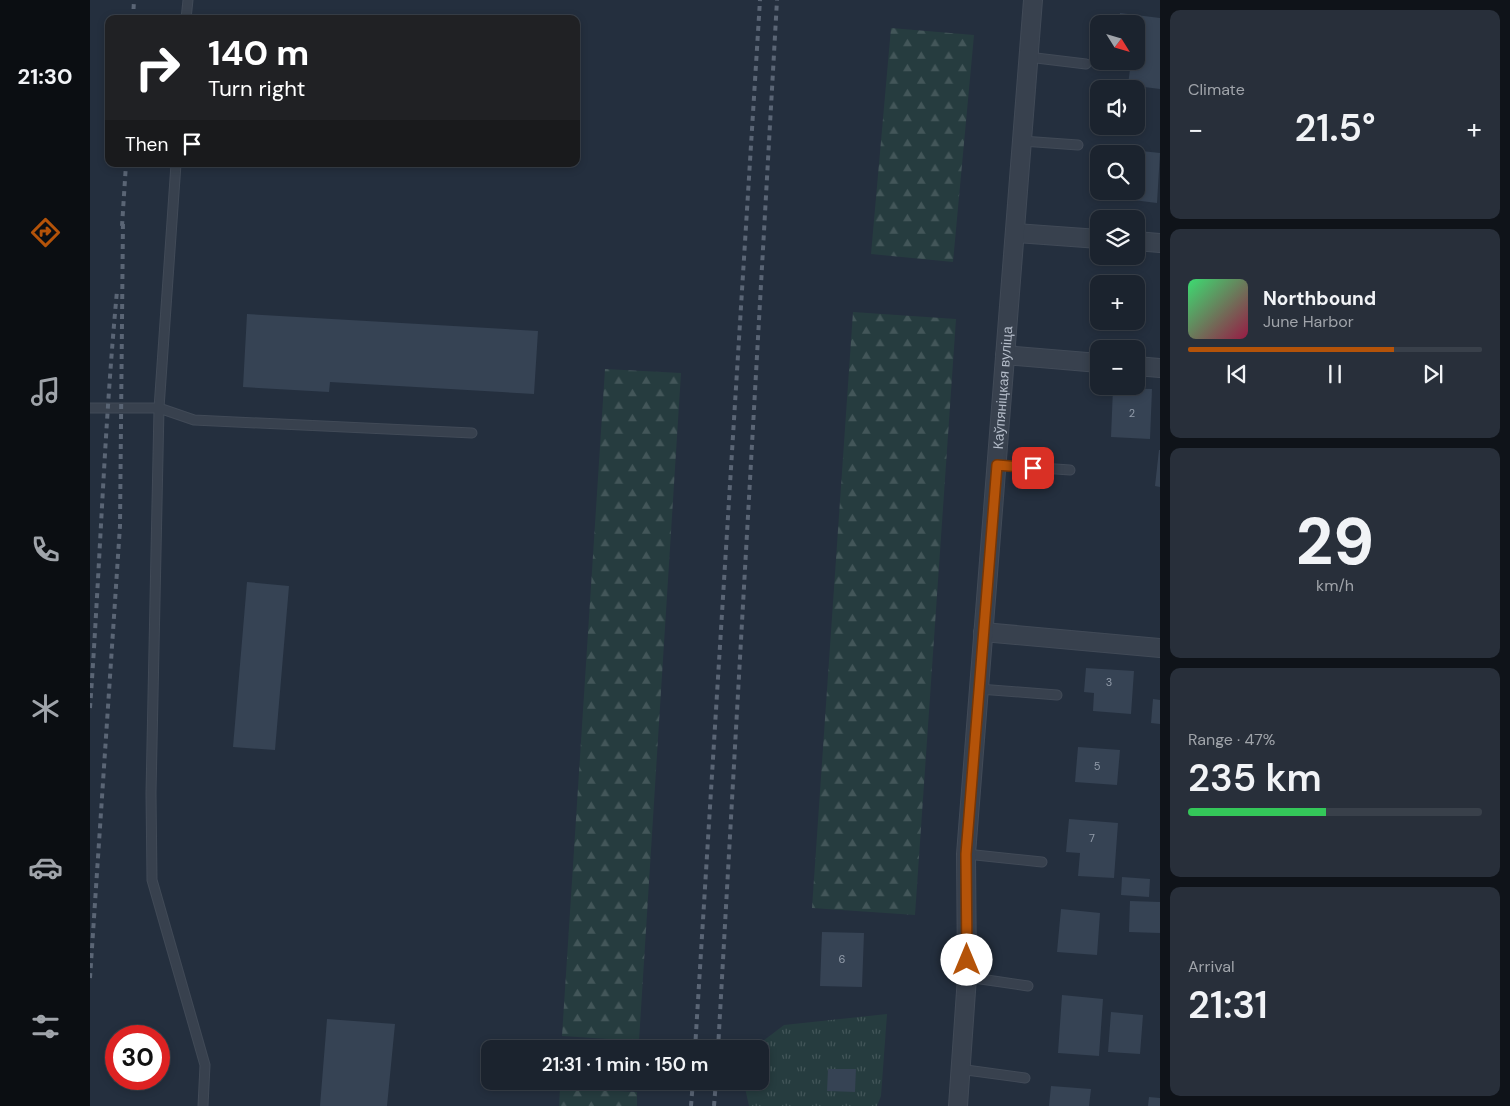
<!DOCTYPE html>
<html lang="en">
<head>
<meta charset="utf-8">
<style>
  :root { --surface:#1b232e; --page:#282f3a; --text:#f1f3f6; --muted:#a0a4aa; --line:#39404a; --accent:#b45309 }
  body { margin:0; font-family:"DM Sans",sans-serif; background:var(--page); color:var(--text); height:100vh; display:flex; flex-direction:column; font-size:19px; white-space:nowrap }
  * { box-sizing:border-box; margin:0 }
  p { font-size:16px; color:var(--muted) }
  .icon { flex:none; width:28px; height:28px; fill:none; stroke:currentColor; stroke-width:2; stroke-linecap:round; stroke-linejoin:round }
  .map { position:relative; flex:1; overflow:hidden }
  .panel { display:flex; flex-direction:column; gap:10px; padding:10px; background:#0f1319; width:350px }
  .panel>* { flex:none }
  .guide { position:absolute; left:15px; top:15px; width:475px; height:152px; border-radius:10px; box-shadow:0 2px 8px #0003,0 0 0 1px var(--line); background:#202124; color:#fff; overflow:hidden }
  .needle { width:32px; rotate:127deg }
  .fabs { position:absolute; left:1000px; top:15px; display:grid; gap:10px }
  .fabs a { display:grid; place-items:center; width:55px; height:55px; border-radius:10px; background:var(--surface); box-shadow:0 2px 8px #0003,0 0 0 1px var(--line); font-size:25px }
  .speed { position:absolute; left:15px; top:1025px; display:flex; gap:10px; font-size:25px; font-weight:700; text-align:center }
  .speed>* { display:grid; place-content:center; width:65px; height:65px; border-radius:50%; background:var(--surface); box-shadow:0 2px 8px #0003,0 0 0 1px var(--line); line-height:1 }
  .speed .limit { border:8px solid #d22; background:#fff; color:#111 }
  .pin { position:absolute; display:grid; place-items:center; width:42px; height:42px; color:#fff; margin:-21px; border-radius:10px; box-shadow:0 2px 8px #0006 }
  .me { position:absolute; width:55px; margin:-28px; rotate:0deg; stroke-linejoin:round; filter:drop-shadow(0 0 4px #0008) }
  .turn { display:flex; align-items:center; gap:18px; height:105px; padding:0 20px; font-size:22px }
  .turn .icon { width:65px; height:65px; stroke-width:2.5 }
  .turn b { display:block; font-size:35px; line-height:42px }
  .then { display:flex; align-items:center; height:48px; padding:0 20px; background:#0003; gap:10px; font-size:19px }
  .big { font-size:38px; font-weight:600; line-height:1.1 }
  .panel .widget { flex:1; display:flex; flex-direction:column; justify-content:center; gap:8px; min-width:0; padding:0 18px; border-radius:10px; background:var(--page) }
  .panel .dial { align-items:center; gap:0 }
  .dial b { font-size:65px; line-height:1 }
  .song { display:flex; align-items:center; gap:15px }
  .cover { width:60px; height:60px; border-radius:8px; background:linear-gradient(135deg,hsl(140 70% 55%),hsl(340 70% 35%)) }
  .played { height:5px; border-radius:2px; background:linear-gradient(90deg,var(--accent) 70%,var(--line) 70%) }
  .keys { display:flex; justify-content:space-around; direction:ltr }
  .heat { display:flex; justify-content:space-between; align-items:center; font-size:28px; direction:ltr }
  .charge { height:8px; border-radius:4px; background:linear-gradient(90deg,#34c759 47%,var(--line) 0) }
  .trip { position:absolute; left:391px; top:1040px; width:288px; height:50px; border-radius:10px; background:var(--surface); box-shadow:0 2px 8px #0003,0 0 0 1px var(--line); font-weight:600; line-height:50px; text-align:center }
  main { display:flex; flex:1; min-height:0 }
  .dock { display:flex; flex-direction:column; width:90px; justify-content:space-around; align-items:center; background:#0b0e12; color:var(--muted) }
  .dock .icon { width:35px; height:35px }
  .dock .selected { color:var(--accent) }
  .dock b { font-size:22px; color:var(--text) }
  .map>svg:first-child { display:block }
</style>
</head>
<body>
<main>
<nav class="dock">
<b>21:30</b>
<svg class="icon selected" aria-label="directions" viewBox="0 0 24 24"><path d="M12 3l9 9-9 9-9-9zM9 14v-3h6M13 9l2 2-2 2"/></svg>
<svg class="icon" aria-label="music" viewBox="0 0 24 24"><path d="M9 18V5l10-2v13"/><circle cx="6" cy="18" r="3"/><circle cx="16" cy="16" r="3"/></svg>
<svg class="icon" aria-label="phone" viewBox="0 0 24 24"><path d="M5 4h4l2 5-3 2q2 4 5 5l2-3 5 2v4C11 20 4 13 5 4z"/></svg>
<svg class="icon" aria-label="climate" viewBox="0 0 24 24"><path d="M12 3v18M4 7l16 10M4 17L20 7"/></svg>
<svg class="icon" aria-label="car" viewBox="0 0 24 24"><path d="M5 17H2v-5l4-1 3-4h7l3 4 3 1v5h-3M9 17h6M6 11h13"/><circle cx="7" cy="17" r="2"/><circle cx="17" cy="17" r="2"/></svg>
<svg class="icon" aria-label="filters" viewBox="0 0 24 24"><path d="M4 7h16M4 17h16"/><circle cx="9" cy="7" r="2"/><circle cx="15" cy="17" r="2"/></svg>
</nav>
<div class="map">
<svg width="1070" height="1106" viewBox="0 0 1070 1106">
  <defs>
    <pattern id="grass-tufts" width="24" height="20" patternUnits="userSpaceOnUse" patternTransform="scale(1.25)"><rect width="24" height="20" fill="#263c3f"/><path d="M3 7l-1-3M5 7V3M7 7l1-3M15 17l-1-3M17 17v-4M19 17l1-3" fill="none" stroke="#435659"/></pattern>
    <pattern id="forest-firs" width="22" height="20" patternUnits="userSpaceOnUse" patternTransform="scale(1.25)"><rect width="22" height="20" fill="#263c3f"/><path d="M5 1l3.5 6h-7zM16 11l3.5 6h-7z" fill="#435659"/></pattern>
  </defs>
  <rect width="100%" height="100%" fill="#242f3e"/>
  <!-- grass -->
  <path fill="url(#grass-tufts)" d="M 797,1014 L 791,1096 L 787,1106 L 659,1106 L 655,1088 L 657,1081 L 670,1081 L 670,1049 L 664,1048 L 694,1025 Z"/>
  <!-- forest -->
  <path fill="url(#forest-firs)" d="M 801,28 L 884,35 L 863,262 L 781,254 Z
    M 763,312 L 866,319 L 825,915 L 722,908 Z
    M 515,369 L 591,373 L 549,1041 L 472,1036 Z
    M 470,1088 L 547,1092 L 547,1106 L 469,1106 Z"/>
  <!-- building -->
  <path fill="#364354" d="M 1030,13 L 1070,18 L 1070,89 L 1038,85 L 1041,61 L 1046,61 L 1046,24 L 1028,24 Z
    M 1033,149 L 1070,153 L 1067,203 L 1027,198 L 1028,191 L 1046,191 L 1046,154 L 1033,154 Z
    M 157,314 L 448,331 L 444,394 L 240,382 L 239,392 L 153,387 Z
    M 1023,388 L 1062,389 L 1060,439 L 1021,437 Z
    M 1069,450 L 1070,450 L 1070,487 L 1065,486 Z
    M 157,582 L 199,586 L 185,750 L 143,747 Z
    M 996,668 L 1044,671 L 1041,714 L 1003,711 L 1004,693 L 994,692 Z
    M 1063,699 L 1070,700 L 1070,724 L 1061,723 Z
    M 988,747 L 1030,750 L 1027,785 L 985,782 Z
    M 979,819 L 1028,823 L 1024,878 L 988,876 L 990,853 L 976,852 Z
    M 1032,877 L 1060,879 L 1059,897 L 1031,895 Z
    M 1040,901 L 1070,902 L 1070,933 L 1039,932 Z
    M 971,909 L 1010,913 L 1007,955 L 967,952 Z
    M 732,932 L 774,933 L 772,987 L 730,986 Z
    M 972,995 L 1013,999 L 1009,1056 L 968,1053 Z
    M 1021,1012 L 1053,1015 L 1050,1054 L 1018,1052 Z
    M 237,1019 L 305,1024 L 297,1106 L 230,1106 Z
    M 738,1069 L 766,1069 L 765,1092 L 737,1091 Z
    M 961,1086 L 1001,1089 L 999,1106 L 959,1106 Z
    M 1059,1097 L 1070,1098 L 1070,1106 L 1058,1106 Z"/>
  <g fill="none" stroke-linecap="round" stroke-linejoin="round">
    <defs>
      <path id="service" d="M 96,19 L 98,0
        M 938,57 L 996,64
        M 932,141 L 988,145
        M 86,164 L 69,408 L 61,793 L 62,880 L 115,1065 L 113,1106
        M 0,408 L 69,408 L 104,420 L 382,433
        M 907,465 L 980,470
        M 889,689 L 967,695
        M 876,854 L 952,862
        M 877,977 L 938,986
        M 869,1069 L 935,1078"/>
      <g id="minor">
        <path d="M 925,233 L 1009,239"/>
        <path d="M 1046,241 L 1070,243"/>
        <path d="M 915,355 L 1009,363"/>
        <path d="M 1046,366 L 1070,368"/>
        <path d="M 893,632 L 1070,648"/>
        <path id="s1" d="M 868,1106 L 877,977 L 876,854 L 943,0"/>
      </g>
    </defs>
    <!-- service casing -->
    <use href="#service" stroke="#414a57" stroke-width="11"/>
    <!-- minor casing -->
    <use href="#minor" stroke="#414a57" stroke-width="20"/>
    <!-- service -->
    <use href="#service" stroke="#38414e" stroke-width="9"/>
    <!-- minor -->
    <use href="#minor" stroke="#38414e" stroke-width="18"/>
    <!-- rail -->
    <path stroke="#5a6575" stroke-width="4" stroke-dasharray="5 5" stroke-linecap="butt" d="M 43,19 L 44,0
      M 32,226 L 36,164
      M 0,708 C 10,569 14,430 27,291
      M 0,978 L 30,526 L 33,220
      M 605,1049 L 670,0
      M 628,1049 L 687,0
      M 601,1106 L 603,1081
      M 624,1106 L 626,1081"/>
  </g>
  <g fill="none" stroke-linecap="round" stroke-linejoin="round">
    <defs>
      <path id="route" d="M 877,960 L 876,854 L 907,465 L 943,468"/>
    </defs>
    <!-- route casing -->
    <use href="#route" stroke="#753606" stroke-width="12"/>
    <!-- route -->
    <use href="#route" stroke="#b45309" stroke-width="9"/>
  </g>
  <g text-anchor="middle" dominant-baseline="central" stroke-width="5" stroke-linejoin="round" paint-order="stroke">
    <!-- number labels -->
    <g font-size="11" fill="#929caa">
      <text x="1042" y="413">2</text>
      <text x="1019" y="682">3</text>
      <text x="1007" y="766">5</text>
      <text x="1002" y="838">7</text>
      <text x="752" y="959">6</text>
    </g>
    <!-- street labels -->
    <g font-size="14" fill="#b4bcc9" stroke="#1d2633">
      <text stroke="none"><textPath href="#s1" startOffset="720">Каўпяніцкая вуліца</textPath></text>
    </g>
  </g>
</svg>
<div class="fabs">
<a><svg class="needle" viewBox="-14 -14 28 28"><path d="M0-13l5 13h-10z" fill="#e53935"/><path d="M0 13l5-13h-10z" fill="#a0a4aa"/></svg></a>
<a><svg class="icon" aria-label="sound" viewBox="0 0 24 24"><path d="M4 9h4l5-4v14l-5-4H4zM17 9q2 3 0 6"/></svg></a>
<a><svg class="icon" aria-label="search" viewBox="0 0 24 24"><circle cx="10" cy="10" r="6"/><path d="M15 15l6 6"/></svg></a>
<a><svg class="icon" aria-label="layers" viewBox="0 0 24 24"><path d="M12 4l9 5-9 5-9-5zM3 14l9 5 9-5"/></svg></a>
<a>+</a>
<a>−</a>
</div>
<div class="speed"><div class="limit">30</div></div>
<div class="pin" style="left:943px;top:468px;background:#d93025"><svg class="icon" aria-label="arrive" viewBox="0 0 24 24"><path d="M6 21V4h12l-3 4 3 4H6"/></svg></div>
<svg class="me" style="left:877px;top:960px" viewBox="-20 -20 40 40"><circle r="19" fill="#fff"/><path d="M0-13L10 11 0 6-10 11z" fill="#b45309"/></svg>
<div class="trip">21:31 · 1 min · 150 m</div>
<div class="guide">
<div class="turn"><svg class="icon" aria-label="right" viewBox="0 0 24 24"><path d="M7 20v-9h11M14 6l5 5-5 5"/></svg><div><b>140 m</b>Turn right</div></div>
<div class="then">Then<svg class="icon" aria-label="arrive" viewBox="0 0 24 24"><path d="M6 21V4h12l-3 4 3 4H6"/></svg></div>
</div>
</div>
<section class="panel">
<div class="widget"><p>Climate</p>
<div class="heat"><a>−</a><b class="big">21.5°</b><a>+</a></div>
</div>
<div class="widget">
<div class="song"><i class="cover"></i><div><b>Northbound</b><p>June Harbor</p></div></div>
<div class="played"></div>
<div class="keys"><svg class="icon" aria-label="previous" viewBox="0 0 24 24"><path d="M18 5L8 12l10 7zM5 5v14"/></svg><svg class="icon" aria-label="pause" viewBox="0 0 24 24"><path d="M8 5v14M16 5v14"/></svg><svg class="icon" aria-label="next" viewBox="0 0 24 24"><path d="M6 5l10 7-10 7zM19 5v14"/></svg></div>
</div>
<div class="widget dial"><b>29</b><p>km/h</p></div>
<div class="widget"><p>Range · 47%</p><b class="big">235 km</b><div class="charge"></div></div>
<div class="widget"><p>Arrival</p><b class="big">21:31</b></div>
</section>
</main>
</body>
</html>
